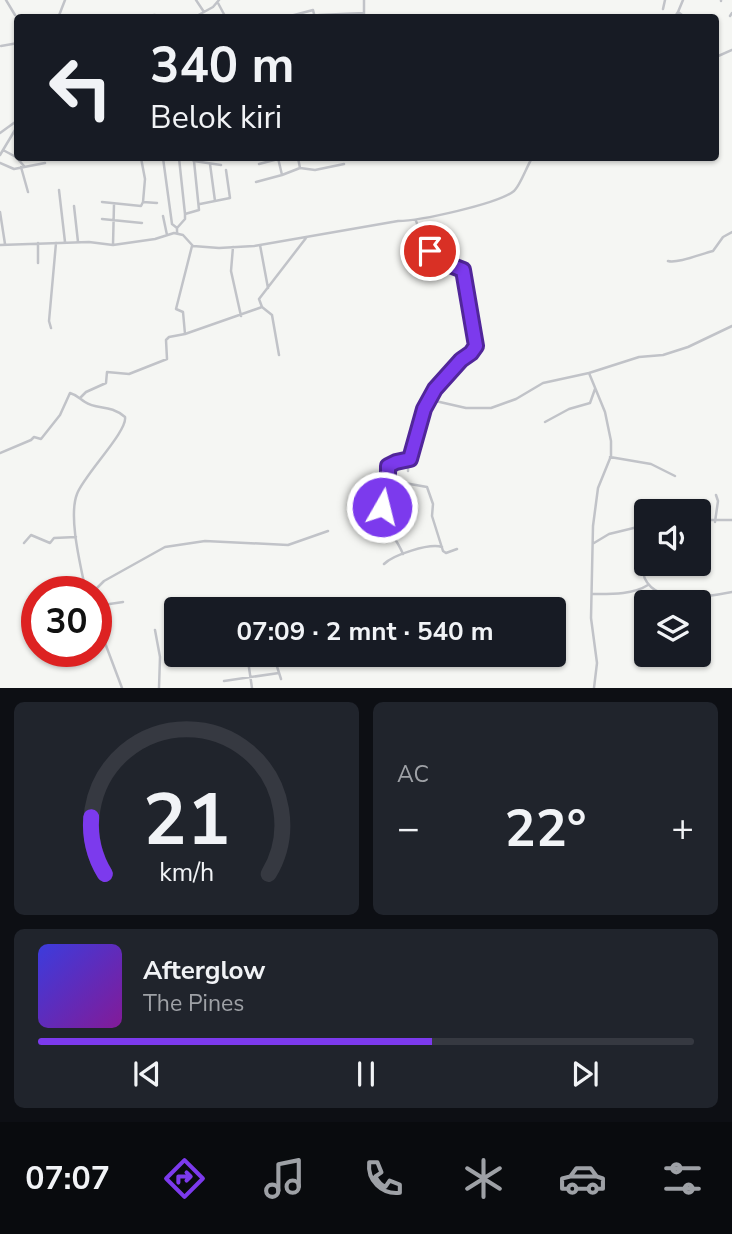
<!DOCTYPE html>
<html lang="id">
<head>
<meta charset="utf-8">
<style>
  :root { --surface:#171b24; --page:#20242c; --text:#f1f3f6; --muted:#9ea1a6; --line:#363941; --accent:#7c3aed }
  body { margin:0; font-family:"Nunito Sans",sans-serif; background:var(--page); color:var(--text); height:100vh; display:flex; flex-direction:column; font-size:26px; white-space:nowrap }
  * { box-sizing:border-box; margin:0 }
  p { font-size:23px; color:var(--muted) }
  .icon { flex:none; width:38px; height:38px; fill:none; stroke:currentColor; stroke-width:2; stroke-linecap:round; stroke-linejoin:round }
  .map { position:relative; height:688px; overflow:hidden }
  .panel { display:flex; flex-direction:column; gap:14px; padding:14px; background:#0d0f14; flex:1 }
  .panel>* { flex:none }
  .banner { position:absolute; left:14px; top:14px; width:705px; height:147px; border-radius:7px; box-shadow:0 2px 5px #0004; background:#171b24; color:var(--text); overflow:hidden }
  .controls { position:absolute; left:634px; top:499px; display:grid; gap:14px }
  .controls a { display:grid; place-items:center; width:77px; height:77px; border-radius:7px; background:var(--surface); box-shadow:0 2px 5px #0004; font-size:35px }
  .speed { position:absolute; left:21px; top:576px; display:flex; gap:14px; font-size:35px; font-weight:700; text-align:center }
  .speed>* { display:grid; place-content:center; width:91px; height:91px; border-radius:50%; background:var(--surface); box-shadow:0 2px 5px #0004; line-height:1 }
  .speed .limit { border:10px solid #d22; background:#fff; color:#111 }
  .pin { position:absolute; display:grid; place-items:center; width:60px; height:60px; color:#fff; margin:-30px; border:4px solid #fff; border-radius:50%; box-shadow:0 2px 7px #0007 }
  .me { position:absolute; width:77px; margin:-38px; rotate:8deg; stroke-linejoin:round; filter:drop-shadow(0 0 5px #0008) }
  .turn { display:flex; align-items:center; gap:24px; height:147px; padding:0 21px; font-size:32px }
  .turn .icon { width:91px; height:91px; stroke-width:2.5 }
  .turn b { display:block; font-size:49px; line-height:60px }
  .big { font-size:52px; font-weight:700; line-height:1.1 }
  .panel .widget { flex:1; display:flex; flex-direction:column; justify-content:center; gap:10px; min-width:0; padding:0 24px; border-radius:10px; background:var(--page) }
  .panel .dial { align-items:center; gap:0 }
  .dial svg { height:182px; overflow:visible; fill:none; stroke:var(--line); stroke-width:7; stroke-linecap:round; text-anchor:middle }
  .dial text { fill:var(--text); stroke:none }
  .song { display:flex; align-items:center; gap:21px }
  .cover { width:84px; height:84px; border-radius:10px; background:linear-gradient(135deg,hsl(240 70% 55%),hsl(290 70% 35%)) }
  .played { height:7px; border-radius:4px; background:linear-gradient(90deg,var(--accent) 60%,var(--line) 60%) }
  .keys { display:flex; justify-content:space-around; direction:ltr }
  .heat { display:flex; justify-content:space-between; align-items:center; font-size:38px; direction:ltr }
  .panel .tiles { flex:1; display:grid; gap:14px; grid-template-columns:1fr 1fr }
  .widget:last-child { grid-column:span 2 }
  .trip { position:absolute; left:164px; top:597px; width:402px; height:70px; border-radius:7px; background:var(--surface); box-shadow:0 2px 5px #0004; font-weight:700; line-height:70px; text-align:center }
  .dock { display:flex; height:112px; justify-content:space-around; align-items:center; background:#090b0e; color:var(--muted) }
  .dock .icon { width:49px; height:49px }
  .dock .selected { color:var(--accent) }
  .dock b { font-size:32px; color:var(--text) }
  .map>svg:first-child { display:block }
</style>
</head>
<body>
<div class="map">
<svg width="732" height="688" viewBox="0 0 732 688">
  <rect width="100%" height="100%" fill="#f5f6f3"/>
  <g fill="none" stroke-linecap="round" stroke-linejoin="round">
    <!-- street -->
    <path stroke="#c1c3c8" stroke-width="2.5" d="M 6,0 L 15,15
      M 196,0 L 204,12
      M 364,0 L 364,18
      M 683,0 L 678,12 L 686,18
      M 721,1 L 721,0
      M 218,3 L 226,18
      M 663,9 L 665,0
      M 319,15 L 364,13
      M 145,16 L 155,15 L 156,18
      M 730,16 L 732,13
      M 58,18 L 65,0
      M 193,18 L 213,7 L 219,0
      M 283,18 L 313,10 L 315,18
      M 674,18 L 678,12
      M 1,46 L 18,43
      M 716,57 L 732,50
      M 0,133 L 18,120
      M 3,150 L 16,157 L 24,166
      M 0,155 L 18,125
      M 141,158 L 145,179 L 143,202
      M 163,158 L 172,224 L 177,228 L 177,233
      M 298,158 L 300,168
      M 194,161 L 221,165
      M 0,163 L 14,169 L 45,163
      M 210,164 L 215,201
      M 259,164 L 278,159
      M 21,167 L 28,192
      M 282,175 L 300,168 L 315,170 L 344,164
      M 256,182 L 282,175 L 278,158
      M 59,190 L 65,242
      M 102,202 L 141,206 L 143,202 L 157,203
      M 200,204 L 230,198 L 226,170
      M 74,206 L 78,242
      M 0,212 L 5,244
      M 185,214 L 199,210 L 194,161 L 190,158
      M 163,216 L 167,235
      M 102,219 L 142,223
      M 177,228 L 185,219 L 185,214 L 179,158
      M 0,245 L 89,242 L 113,245 L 155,239 L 174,233 L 183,235 L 193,246 L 219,248 L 254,246 L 398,221 C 419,221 498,204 514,191 C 520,186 527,166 532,158
      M 113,245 L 114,204
      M 260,245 L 268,288
      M 233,247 L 231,271 L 241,316
      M 668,261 C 677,264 701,254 713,251 L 723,237 L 732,232
      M 38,263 L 38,243
      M 262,307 L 272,315 L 279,355
      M 51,328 L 49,321 L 56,243
      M 185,334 L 183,312 L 176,309 L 192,246
      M 589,373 L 605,412 L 611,441 L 611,456 L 598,488 L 593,526 L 591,618 L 597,663 L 594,688
      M 81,397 L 86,392 L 106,383 L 107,372 L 129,374 L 167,359 L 166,340 L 169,337 L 185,334 L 262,307 L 259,299 L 306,238
      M 431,400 L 466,408 L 491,408 L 516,399 L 543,383 L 589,373 L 639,357 L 663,355 L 688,347 L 732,326
      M 545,422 L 569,409 L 590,403 L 595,389
      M 0,453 L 31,440 L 34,437 L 41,439 L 60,415 L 70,393 C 77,395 79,398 85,402 C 97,410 110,404 125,417 C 128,431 84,475 77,494 C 68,517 81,567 86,592
      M 610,457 L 651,464 L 675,476
      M 408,460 L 408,471
      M 388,483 L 399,482 L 427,487 L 433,504 L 432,516 L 443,551 L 446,553 L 457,549
      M 698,520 L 732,520
      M 715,522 L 718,501 L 716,495
      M 642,525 L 638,545 L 643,551 C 643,558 641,566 643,573 C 651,607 707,597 732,592
      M 24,543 L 31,535 L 50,543 L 54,538 L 76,537
      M 594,543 L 609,534 L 646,525
      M 403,554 C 397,539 388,531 383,519 C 380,513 387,479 387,469 L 396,462 L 410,459 L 424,409 L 435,389 L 461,360 L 471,353 L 476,346 L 463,270 L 438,261 L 427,247 L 416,221
      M 384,564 C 393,555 429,543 442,547
      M 93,592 L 104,581 L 165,547 L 205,541 L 288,545 L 328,531
      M 592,594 C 610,594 632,595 648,585
      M 96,606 L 123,602
      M 96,619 L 122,688
      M 155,630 L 160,657 L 159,688
      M 247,654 L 252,688
      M 273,654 L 281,679
      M 222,665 L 274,658
      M 224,681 L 279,673"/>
  </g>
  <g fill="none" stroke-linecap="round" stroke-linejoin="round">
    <defs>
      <path id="route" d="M 382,507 L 388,484 L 388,466 L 396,462 L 410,459 L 424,409 L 435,389 L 461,360 L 471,353 L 476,346 L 463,270 L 440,261 L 430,251"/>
    </defs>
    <!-- route casing -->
    <use href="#route" stroke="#51269a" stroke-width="18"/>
    <!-- route -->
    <use href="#route" stroke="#7c3aed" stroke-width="12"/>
  </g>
</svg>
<div class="controls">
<a><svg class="icon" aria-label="sound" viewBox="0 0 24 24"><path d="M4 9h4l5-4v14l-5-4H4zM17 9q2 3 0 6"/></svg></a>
<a><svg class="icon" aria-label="layers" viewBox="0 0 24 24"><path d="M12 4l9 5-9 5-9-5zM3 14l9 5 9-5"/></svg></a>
</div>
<div class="speed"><div class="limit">30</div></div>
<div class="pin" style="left:430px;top:251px;background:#d93025"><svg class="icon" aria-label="arrive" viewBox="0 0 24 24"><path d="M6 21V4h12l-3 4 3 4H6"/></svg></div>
<svg class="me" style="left:382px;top:507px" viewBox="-20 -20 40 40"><circle r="17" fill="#7c3aed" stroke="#fff" stroke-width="3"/><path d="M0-11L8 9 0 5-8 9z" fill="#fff"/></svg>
<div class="trip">07:09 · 2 mnt · 540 m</div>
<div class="banner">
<div class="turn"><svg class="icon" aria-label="left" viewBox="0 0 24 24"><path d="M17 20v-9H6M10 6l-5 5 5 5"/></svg><div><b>340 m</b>Belok kiri</div></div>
</div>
</div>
<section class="panel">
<div class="tiles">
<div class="widget dial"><svg viewBox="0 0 100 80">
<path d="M14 69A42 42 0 1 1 86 69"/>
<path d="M14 69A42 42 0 0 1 8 44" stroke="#7c3aed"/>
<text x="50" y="56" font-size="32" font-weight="700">21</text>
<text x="50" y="72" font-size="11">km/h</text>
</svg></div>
<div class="widget"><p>AC</p>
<div class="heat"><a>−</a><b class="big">22°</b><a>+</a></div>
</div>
<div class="widget">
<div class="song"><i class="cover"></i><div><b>Afterglow</b><p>The Pines</p></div></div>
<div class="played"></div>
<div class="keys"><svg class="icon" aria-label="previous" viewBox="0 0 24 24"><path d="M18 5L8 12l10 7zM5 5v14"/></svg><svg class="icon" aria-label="pause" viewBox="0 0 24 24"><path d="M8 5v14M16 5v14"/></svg><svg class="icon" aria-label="next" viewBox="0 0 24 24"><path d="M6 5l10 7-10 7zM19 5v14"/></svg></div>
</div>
</div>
</section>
<nav class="dock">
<b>07:07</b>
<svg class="icon selected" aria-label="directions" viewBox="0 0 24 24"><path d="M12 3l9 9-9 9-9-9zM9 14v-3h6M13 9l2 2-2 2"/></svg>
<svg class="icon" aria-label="music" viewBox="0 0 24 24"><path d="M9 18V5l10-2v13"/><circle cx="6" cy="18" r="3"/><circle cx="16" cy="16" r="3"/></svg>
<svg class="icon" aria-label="phone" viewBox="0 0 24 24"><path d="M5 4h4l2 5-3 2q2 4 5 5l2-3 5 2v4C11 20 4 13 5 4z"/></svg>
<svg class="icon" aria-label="climate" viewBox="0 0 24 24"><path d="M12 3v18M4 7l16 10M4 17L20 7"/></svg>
<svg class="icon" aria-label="car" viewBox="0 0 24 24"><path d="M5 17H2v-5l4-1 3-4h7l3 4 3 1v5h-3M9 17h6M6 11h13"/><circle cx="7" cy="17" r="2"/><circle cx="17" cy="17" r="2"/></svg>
<svg class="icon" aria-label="filters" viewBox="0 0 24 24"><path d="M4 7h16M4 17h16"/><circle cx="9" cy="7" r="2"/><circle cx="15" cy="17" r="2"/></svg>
</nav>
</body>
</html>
